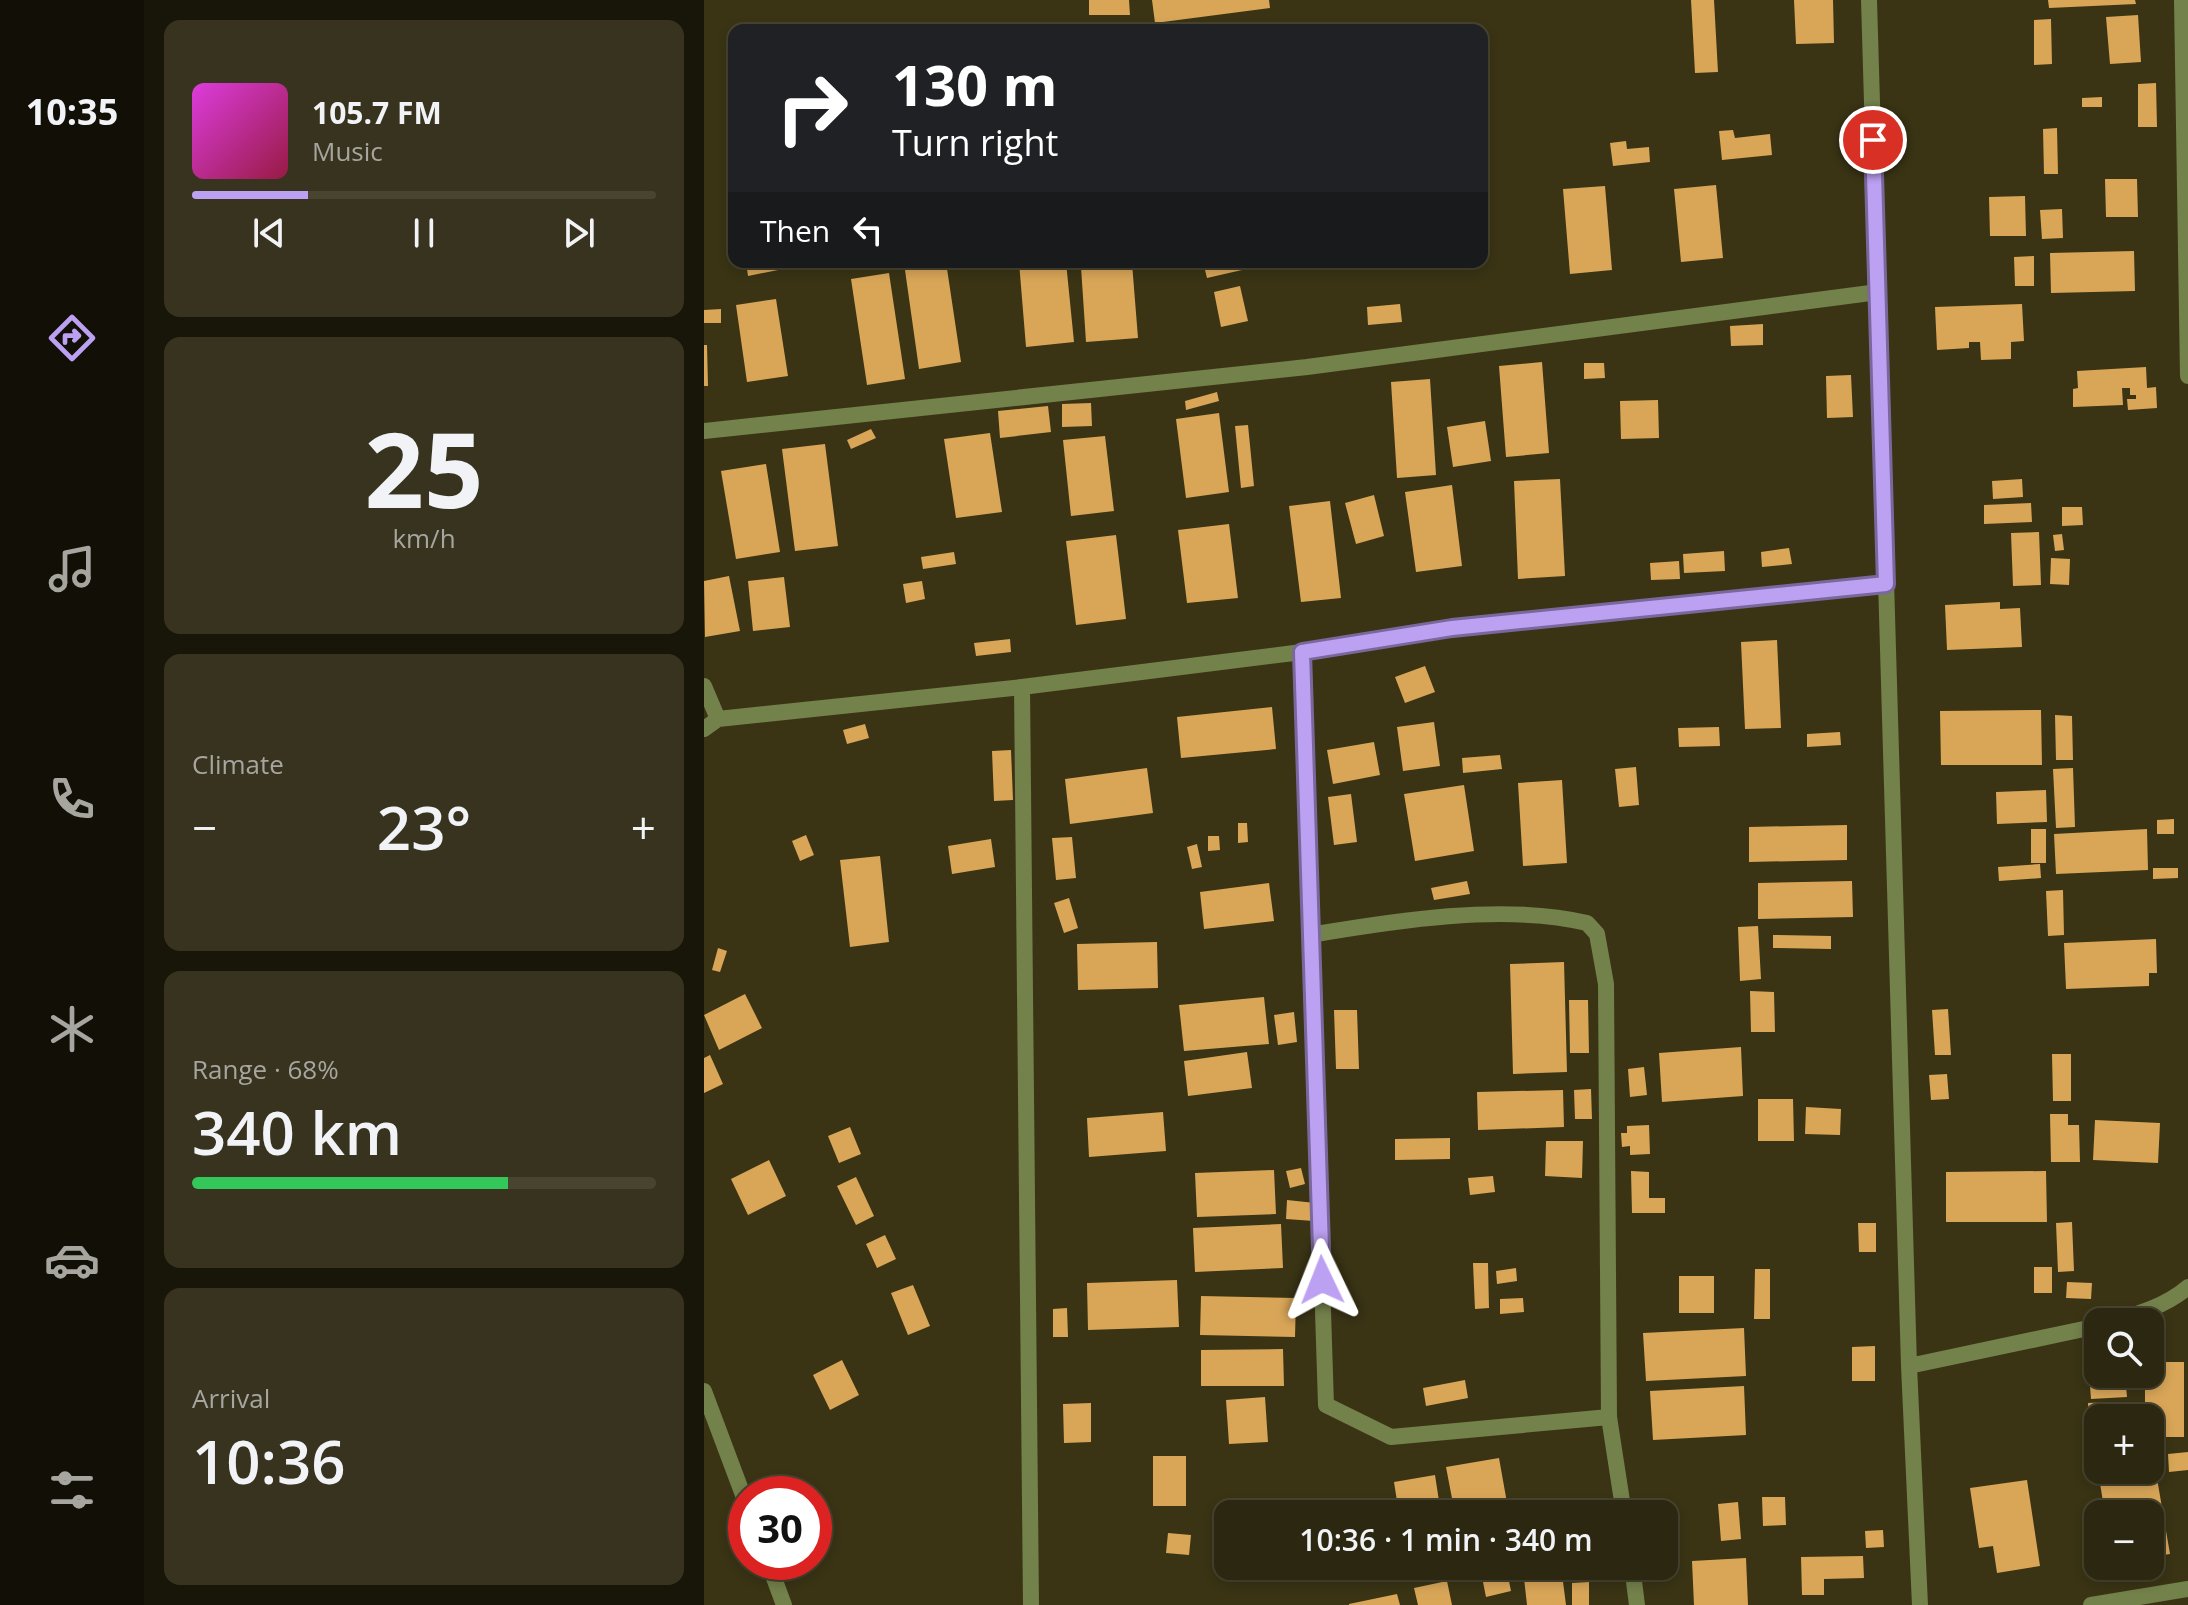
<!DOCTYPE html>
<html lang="en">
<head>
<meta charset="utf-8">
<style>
  :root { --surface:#2c2710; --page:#38331e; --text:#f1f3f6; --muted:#a6a59f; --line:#484430; --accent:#bca0f2 }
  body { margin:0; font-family:"Open Sans",sans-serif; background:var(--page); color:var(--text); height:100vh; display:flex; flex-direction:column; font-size:30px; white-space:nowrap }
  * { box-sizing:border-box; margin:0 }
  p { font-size:26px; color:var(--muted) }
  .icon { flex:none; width:44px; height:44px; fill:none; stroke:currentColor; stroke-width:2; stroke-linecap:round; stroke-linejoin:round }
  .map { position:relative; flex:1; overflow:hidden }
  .side { display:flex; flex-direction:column; gap:20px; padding:20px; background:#181509; width:560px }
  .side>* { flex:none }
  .banner { position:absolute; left:24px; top:24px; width:760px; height:244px; border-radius:16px; box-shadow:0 4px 12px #0003,0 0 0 2px var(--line); background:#202124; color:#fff; overflow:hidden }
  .controls { position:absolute; left:1380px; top:1308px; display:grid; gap:16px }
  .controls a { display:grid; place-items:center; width:80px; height:80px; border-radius:16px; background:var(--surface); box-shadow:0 4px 12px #0003,0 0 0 2px var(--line); font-size:40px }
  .speed { position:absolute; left:24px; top:1476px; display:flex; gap:16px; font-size:40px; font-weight:700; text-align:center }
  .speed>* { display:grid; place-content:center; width:104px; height:104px; border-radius:50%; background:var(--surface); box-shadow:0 4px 12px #0003,0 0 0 2px var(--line); line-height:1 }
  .speed .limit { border:12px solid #d22; background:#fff; color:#111 }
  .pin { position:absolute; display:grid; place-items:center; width:68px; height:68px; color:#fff; margin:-34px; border:4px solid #fff; border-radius:50%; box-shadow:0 2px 8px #0007 }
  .me { position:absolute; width:88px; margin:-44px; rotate:358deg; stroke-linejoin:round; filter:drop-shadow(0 0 6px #0008) }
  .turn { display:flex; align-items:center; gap:28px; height:168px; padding:0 32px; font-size:36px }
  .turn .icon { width:104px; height:104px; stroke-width:2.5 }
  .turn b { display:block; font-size:56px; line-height:68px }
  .then { display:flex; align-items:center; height:76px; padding:0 32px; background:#0003; gap:16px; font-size:30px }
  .big { font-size:60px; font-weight:600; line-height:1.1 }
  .side .tile { flex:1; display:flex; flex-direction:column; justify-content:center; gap:12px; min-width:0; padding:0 28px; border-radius:16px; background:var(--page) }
  .side .dial { align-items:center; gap:0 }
  .dial b { font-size:104px; line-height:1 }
  .song { display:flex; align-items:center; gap:24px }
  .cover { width:96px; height:96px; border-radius:12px; background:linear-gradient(135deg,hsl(300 70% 55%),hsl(340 70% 35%)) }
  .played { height:8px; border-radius:4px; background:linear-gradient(90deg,var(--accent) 25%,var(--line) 25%) }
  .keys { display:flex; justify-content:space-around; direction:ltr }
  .heat { display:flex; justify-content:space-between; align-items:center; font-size:44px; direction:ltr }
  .charge { height:12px; border-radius:6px; background:linear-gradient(90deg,#34c759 68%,var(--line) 0) }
  .trip { position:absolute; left:510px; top:1500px; width:464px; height:80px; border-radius:16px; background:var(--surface); box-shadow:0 4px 12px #0003,0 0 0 2px var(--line); font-weight:600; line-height:80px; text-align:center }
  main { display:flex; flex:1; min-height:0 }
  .dock { display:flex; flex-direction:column; width:144px; justify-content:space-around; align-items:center; background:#121006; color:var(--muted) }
  .dock .icon { width:56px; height:56px }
  .dock .on { color:var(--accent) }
  .dock b { font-size:36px; color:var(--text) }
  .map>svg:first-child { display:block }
</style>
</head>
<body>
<main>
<nav class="dock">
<b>10:35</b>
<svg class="icon on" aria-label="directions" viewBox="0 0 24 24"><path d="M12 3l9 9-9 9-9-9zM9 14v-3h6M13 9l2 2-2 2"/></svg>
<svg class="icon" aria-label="music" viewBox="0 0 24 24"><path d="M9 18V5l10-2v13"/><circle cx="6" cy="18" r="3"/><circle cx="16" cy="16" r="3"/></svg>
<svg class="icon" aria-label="phone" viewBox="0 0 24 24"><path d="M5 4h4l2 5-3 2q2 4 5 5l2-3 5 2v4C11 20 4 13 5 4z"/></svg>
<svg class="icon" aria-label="climate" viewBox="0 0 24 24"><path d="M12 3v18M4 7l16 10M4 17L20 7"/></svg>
<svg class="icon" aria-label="car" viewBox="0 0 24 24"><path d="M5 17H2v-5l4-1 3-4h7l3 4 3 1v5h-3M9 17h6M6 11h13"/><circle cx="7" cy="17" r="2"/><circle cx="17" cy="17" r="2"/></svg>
<svg class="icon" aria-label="filters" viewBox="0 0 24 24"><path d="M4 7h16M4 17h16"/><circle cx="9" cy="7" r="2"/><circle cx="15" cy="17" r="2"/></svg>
</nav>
<section class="side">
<div class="tile">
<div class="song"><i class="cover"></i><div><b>105.7 FM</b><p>Music</p></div></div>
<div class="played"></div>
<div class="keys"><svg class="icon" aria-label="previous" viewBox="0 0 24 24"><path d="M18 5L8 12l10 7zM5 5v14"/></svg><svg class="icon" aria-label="pause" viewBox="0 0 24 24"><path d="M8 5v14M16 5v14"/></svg><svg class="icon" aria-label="next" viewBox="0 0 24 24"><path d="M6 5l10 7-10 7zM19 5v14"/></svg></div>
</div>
<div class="tile dial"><b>25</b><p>km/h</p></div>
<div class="tile"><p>Climate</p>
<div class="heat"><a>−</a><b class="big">23°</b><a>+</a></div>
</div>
<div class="tile"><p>Range · 68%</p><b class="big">340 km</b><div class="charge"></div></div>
<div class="tile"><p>Arrival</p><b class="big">10:36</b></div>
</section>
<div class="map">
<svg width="1484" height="1605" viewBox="0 0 1484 1605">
  <rect width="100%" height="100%" fill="#3a3415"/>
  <!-- building -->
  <path fill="#d9a658" d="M 385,0 L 425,0 L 426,15 L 385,15 Z
    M 448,0 L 565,0 L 566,8 L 451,23 Z
    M 987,0 L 1010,0 L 1014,72 L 991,73 Z
    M 1090,0 L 1129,0 L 1130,43 L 1092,44 Z
    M 1344,0 L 1431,0 L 1432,4 L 1345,8 Z
    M 1434,15 L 1437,62 L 1406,64 L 1402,17 Z
    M 1347,19 L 1348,64 L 1330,65 L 1330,20 Z
    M 1452,83 L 1453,127 L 1434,127 L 1434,84 Z
    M 1398,97 L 1398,107 L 1378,107 L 1378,98 Z
    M 1353,128 L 1354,174 L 1340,174 L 1339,129 Z
    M 1029,130 L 1031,138 L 1066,134 L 1068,155 L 1018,160 L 1015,131 Z
    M 922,141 L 923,149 L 945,147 L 946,162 L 909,166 L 906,143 Z
    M 1401,179 L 1433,179 L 1434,217 L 1402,217 Z
    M 1012,185 L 1019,258 L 977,262 L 970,189 Z
    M 901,186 L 908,270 L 866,274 L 859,189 Z
    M 1321,196 L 1322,236 L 1286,236 L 1285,197 Z
    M 1358,209 L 1359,238 L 1338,239 L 1336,210 Z
    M 1430,251 L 1431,291 L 1347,293 L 1346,253 Z
    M 1330,256 L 1330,286 L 1311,286 L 1310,257 Z
    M 42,262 L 77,262 L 79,269 L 44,276 Z
    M 242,262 L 257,362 L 215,369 L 200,263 Z
    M 268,262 L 300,262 L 300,270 L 268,270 Z
    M 315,262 L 362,262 L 370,342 L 322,347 Z
    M 499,262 L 536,262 L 538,270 L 503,278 Z
    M 428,263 L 434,338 L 382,342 L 377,267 Z
    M 185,273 L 201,379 L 163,385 L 147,279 Z
    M 536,286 L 544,321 L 517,327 L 510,292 Z
    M 72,299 L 84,376 L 43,382 L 32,305 Z
    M 696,304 L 698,322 L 664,325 L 663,307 Z
    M 1318,304 L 1320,341 L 1307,342 L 1307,359 L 1277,360 L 1276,342 L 1265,342 L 1265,348 L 1233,350 L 1231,307 Z
    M 17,309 L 17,323 L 0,323 L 0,310 Z
    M 1059,324 L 1059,345 L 1027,346 L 1026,326 Z
    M 0,345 L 3,345 L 4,386 L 0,386 Z
    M 838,362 L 845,453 L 802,457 L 795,366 Z
    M 880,363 L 900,363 L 901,378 L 880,379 Z
    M 1442,367 L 1443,388 L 1452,387 L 1453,408 L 1424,410 L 1423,399 L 1432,399 L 1432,395 L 1426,395 L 1426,388 L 1418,388 L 1419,405 L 1369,407 L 1369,389 L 1374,388 L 1373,371 Z
    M 1147,375 L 1149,417 L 1123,418 L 1122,376 Z
    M 726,379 L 732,475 L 693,478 L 687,382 Z
    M 513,392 L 515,401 L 482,410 L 481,401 Z
    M 954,400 L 955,438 L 917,439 L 916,401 Z
    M 387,403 L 388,426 L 358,427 L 358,404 Z
    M 344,406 L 347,432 L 296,438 L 294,411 Z
    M 515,413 L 525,492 L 482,498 L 472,419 Z
    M 781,421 L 787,461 L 749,467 L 743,427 Z
    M 544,425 L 550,486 L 537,488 L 531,426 Z
    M 167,429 L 172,438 L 147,449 L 143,440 Z
    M 286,433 L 298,512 L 252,518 L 240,439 Z
    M 401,436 L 410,511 L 367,516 L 359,440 Z
    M 121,444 L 134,546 L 91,551 L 78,449 Z
    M 62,464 L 76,552 L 32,559 L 17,471 Z
    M 856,479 L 861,576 L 814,579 L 810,481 Z
    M 1318,479 L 1319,497 L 1289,499 L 1288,481 Z
    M 748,485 L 758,566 L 712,572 L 701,492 Z
    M 670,495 L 680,536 L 652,544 L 641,503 Z
    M 626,501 L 637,598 L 597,602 L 585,506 Z
    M 1327,503 L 1328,522 L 1280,524 L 1280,505 Z
    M 1358,507 L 1378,507 L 1379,525 L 1358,526 Z
    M 525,524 L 534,598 L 483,603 L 474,530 Z
    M 1335,532 L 1337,585 L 1309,586 L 1307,533 Z
    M 1358,534 L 1360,550 L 1351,551 L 1349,535 Z
    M 412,535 L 422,619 L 372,625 L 362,541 Z
    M 1085,548 L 1088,564 L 1058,567 L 1057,552 Z
    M 1020,551 L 1021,571 L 980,573 L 979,554 Z
    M 250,552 L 252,564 L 219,569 L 217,557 Z
    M 1347,558 L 1366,559 L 1365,585 L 1346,584 Z
    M 975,561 L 976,579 L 947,580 L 946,563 Z
    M 25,576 L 36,631 L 1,637 L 0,581 Z
    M 80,577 L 86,627 L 49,631 L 44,581 Z
    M 218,581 L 221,599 L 202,603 L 199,584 Z
    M 1296,602 L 1296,609 L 1316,608 L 1318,647 L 1243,650 L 1241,605 Z
    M 306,639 L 307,652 L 272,656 L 270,643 Z
    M 1073,640 L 1077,728 L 1041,729 L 1037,642 Z
    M 721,666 L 731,692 L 701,703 L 691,677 Z
    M 568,707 L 572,749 L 477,758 L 473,717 Z
    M 1337,710 L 1338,765 L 1237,765 L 1236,711 Z
    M 1351,715 L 1368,716 L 1369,760 L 1352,760 Z
    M 730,722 L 736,766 L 699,771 L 693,727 Z
    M 161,724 L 165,738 L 143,744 L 139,730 Z
    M 1015,727 L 1016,746 L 975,747 L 974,728 Z
    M 1136,732 L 1137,745 L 1103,747 L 1103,734 Z
    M 670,742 L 676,775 L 629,784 L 623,750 Z
    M 307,750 L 309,800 L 290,801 L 288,751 Z
    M 796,755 L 798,769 L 759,773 L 758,758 Z
    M 932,767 L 935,805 L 915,807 L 911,769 Z
    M 443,768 L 449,813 L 366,824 L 361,779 Z
    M 1369,768 L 1371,827 L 1352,828 L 1349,769 Z
    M 858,780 L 863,863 L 819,866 L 814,783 Z
    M 760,785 L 770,851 L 711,861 L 700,794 Z
    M 1342,790 L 1343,822 L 1293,824 L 1292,792 Z
    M 647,794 L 653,842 L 630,845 L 624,797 Z
    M 1470,819 L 1470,834 L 1453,834 L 1453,820 Z
    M 534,823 L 543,823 L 544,842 L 534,843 Z
    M 1143,825 L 1143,860 L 1045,862 L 1045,827 Z
    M 1327,829 L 1342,829 L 1342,863 L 1327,863 Z
    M 1443,829 L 1444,870 L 1352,874 L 1350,834 Z
    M 102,835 L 110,855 L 96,861 L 88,841 Z
    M 504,836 L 515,836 L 516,850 L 504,851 Z
    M 368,837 L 372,878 L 352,880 L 348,838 Z
    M 287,839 L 291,867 L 248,874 L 244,846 Z
    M 493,844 L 498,867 L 488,869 L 483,847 Z
    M 176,856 L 185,942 L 146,947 L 136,860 Z
    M 1336,864 L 1337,878 L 1295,881 L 1294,867 Z
    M 1449,868 L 1474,868 L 1474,878 L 1449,879 Z
    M 763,881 L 766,894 L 730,900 L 727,888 Z
    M 1148,881 L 1149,917 L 1054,919 L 1054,883 Z
    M 565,883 L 570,921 L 500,929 L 496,892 Z
    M 1359,890 L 1360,935 L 1344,936 L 1342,891 Z
    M 365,898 L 374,928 L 360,933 L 350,903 Z
    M 1054,926 L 1057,979 L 1036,981 L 1034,927 Z
    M 1069,935 L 1127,936 L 1127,949 L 1069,948 Z
    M 1452,939 L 1453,973 L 1445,973 L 1445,986 L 1362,989 L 1360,943 Z
    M 453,942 L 454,988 L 374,990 L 373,944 Z
    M 14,948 L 23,951 L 16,972 L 8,970 Z
    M 860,962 L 863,1072 L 809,1074 L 806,964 Z
    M 1046,991 L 1070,992 L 1071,1032 L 1047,1032 Z
    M 41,994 L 58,1028 L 15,1050 L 0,1015 Z
    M 560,997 L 565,1044 L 480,1051 L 475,1005 Z
    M 865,1000 L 884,1000 L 885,1053 L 866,1053 Z
    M 1244,1009 L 1247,1055 L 1231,1055 L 1228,1010 Z
    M 630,1010 L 653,1010 L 655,1069 L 632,1069 Z
    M 590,1012 L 593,1042 L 574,1045 L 570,1015 Z
    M 1037,1047 L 1039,1096 L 958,1102 L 955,1053 Z
    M 543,1052 L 548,1088 L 484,1096 L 480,1061 Z
    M 1348,1054 L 1367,1054 L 1367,1101 L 1349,1101 Z
    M 6,1055 L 19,1084 L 0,1093 L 0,1058 Z
    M 940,1067 L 943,1095 L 926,1097 L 924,1069 Z
    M 1243,1074 L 1245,1099 L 1227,1100 L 1225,1075 Z
    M 887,1089 L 888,1119 L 871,1119 L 870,1090 Z
    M 859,1090 L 860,1127 L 774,1130 L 773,1092 Z
    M 1054,1099 L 1089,1099 L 1090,1141 L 1054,1141 Z
    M 1102,1107 L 1137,1109 L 1136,1135 L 1101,1134 Z
    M 459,1112 L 462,1151 L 385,1157 L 383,1118 Z
    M 1346,1114 L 1364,1114 L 1364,1125 L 1375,1125 L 1376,1162 L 1347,1162 Z
    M 1391,1120 L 1456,1123 L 1454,1163 L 1389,1160 Z
    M 945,1125 L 946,1154 L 926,1155 L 926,1146 L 918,1147 L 917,1133 L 923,1133 L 923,1126 Z
    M 146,1127 L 157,1154 L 135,1163 L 124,1136 Z
    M 746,1138 L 746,1159 L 691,1160 L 691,1139 Z
    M 842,1141 L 879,1141 L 878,1178 L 841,1176 Z
    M 65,1160 L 82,1196 L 44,1215 L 27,1179 Z
    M 597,1168 L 601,1184 L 586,1188 L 582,1171 Z
    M 570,1170 L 572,1214 L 493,1217 L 491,1173 Z
    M 927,1171 L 945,1172 L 945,1198 L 961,1198 L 961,1213 L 928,1213 Z
    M 1342,1171 L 1343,1222 L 1242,1222 L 1242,1172 Z
    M 789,1176 L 791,1192 L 766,1195 L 764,1178 Z
    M 152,1177 L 170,1216 L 152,1225 L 133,1186 Z
    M 583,1200 L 611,1203 L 610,1221 L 582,1219 Z
    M 1368,1222 L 1370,1271 L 1354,1272 L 1352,1223 Z
    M 1154,1223 L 1172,1223 L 1172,1252 L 1155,1252 Z
    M 577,1224 L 579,1268 L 491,1272 L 489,1228 Z
    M 181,1235 L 192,1259 L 173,1268 L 162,1244 Z
    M 769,1263 L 784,1263 L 785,1308 L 771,1309 Z
    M 1330,1267 L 1348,1267 L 1348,1293 L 1330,1293 Z
    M 812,1268 L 813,1281 L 793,1284 L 792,1271 Z
    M 1051,1269 L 1066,1269 L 1066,1319 L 1050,1319 Z
    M 975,1276 L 1010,1276 L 1010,1313 L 975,1313 Z
    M 473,1280 L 475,1327 L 384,1330 L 383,1283 Z
    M 1363,1282 L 1388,1283 L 1387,1299 L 1362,1298 Z
    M 209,1285 L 226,1326 L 204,1335 L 187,1293 Z
    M 497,1296 L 592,1298 L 591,1337 L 496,1335 Z
    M 819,1298 L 820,1312 L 796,1314 L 796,1299 Z
    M 363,1308 L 364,1337 L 349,1337 L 349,1309 Z
    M 1040,1328 L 1042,1376 L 942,1381 L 939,1333 Z
    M 1171,1346 L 1171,1381 L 1148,1381 L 1148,1347 Z
    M 579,1349 L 580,1386 L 497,1386 L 497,1350 Z
    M 1384,1358 L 1394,1358 L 1394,1374 L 1421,1374 L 1423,1397 L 1387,1399 Z
    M 138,1360 L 155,1395 L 126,1410 L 109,1375 Z
    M 1446,1362 L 1480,1362 L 1480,1437 L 1446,1437 L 1446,1418 L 1441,1418 L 1441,1374 L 1446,1374 Z
    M 761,1380 L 764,1398 L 722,1406 L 719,1388 Z
    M 1040,1386 L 1042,1435 L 949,1440 L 946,1391 Z
    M 561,1397 L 564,1442 L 525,1444 L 522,1400 Z
    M 1407,1402 L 1408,1418 L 1385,1419 L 1384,1403 Z
    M 387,1403 L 387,1442 L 360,1443 L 359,1404 Z
    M 1431,1405 L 1432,1418 L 1412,1418 L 1411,1406 Z
    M 1484,1452 L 1484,1470 L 1465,1472 L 1464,1454 Z
    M 449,1456 L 482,1456 L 482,1506 L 449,1506 Z
    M 795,1458 L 805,1514 L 751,1514 L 742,1467 Z
    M 1450,1461 L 1466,1554 L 1446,1557 L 1446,1514 L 1401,1514 L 1394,1471 L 1446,1470 L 1446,1462 Z
    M 731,1475 L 737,1514 L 695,1514 L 690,1482 Z
    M 1323,1480 L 1336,1566 L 1293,1573 L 1289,1546 L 1275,1548 L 1266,1488 Z
    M 1058,1497 L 1081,1497 L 1082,1525 L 1059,1526 Z
    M 885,1500 L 885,1514 L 864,1514 L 864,1501 Z
    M 1034,1502 L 1037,1539 L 1017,1541 L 1014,1504 Z
    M 1179,1530 L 1180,1547 L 1162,1548 L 1161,1531 Z
    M 464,1533 L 487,1535 L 485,1555 L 462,1553 Z
    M 1159,1556 L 1160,1578 L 1120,1579 L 1120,1595 L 1098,1595 L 1097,1557 Z
    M 1042,1558 L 1044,1605 L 990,1605 L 988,1561 Z
    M 857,1566 L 862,1605 L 823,1605 L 819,1569 Z
    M 804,1576 L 807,1591 L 782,1597 L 779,1582 Z
    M 743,1581 L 748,1605 L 714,1605 L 710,1588 Z
    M 885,1582 L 885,1605 L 868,1605 L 868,1583 Z
    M 693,1594 L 696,1605 L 645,1605 L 645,1604 Z"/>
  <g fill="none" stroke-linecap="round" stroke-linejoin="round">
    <!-- minor -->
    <path stroke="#73814b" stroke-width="16" d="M 1165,0 L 1205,1366 L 1216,1605
      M 1478,0 L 1484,376
      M 0,431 L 603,367 L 1174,292
      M 598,652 L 622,1405 L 687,1437 L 905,1417
      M 0,686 L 14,719
      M 318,687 L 327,1605
      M 0,729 L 14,719 L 318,687 L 598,652 L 748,628 L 1182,584
      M 606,935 C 689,921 800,903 883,923 L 893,934 L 902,984 L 905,1417 L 920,1514
      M 1406,1322 C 1434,1314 1462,1306 1484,1287
      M 1205,1366 L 1394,1326
      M 0,1391 L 42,1503
      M 64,1562 L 80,1605
      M 928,1566 L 933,1605
      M 1387,1605 L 1484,1589"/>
  </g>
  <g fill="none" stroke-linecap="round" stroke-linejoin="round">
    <defs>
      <path id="route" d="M 618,1280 L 598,652 L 748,628 L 1182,584 L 1169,140"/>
    </defs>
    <!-- route casing -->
    <use href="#route" stroke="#7a689d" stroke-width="20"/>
    <!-- route -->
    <use href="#route" stroke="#bca0f2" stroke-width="14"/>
  </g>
</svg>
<div class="controls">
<a><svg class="icon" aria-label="search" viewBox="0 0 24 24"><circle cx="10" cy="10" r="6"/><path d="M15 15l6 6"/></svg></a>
<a>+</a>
<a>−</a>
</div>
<div class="speed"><div class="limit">30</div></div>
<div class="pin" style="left:1169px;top:140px;background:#d93025"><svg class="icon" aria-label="arrive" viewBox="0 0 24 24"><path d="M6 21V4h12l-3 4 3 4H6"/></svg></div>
<svg class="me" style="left:618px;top:1280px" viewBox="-20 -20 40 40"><path d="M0-17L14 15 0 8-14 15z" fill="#bca0f2" stroke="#fff" stroke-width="4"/></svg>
<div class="trip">10:36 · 1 min · 340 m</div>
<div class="banner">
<div class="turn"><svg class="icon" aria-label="right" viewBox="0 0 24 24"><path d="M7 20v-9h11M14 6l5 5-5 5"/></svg><div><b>130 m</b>Turn right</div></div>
<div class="then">Then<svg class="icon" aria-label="left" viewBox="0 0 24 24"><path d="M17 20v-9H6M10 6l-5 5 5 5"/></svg></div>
</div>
</div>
</main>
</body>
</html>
